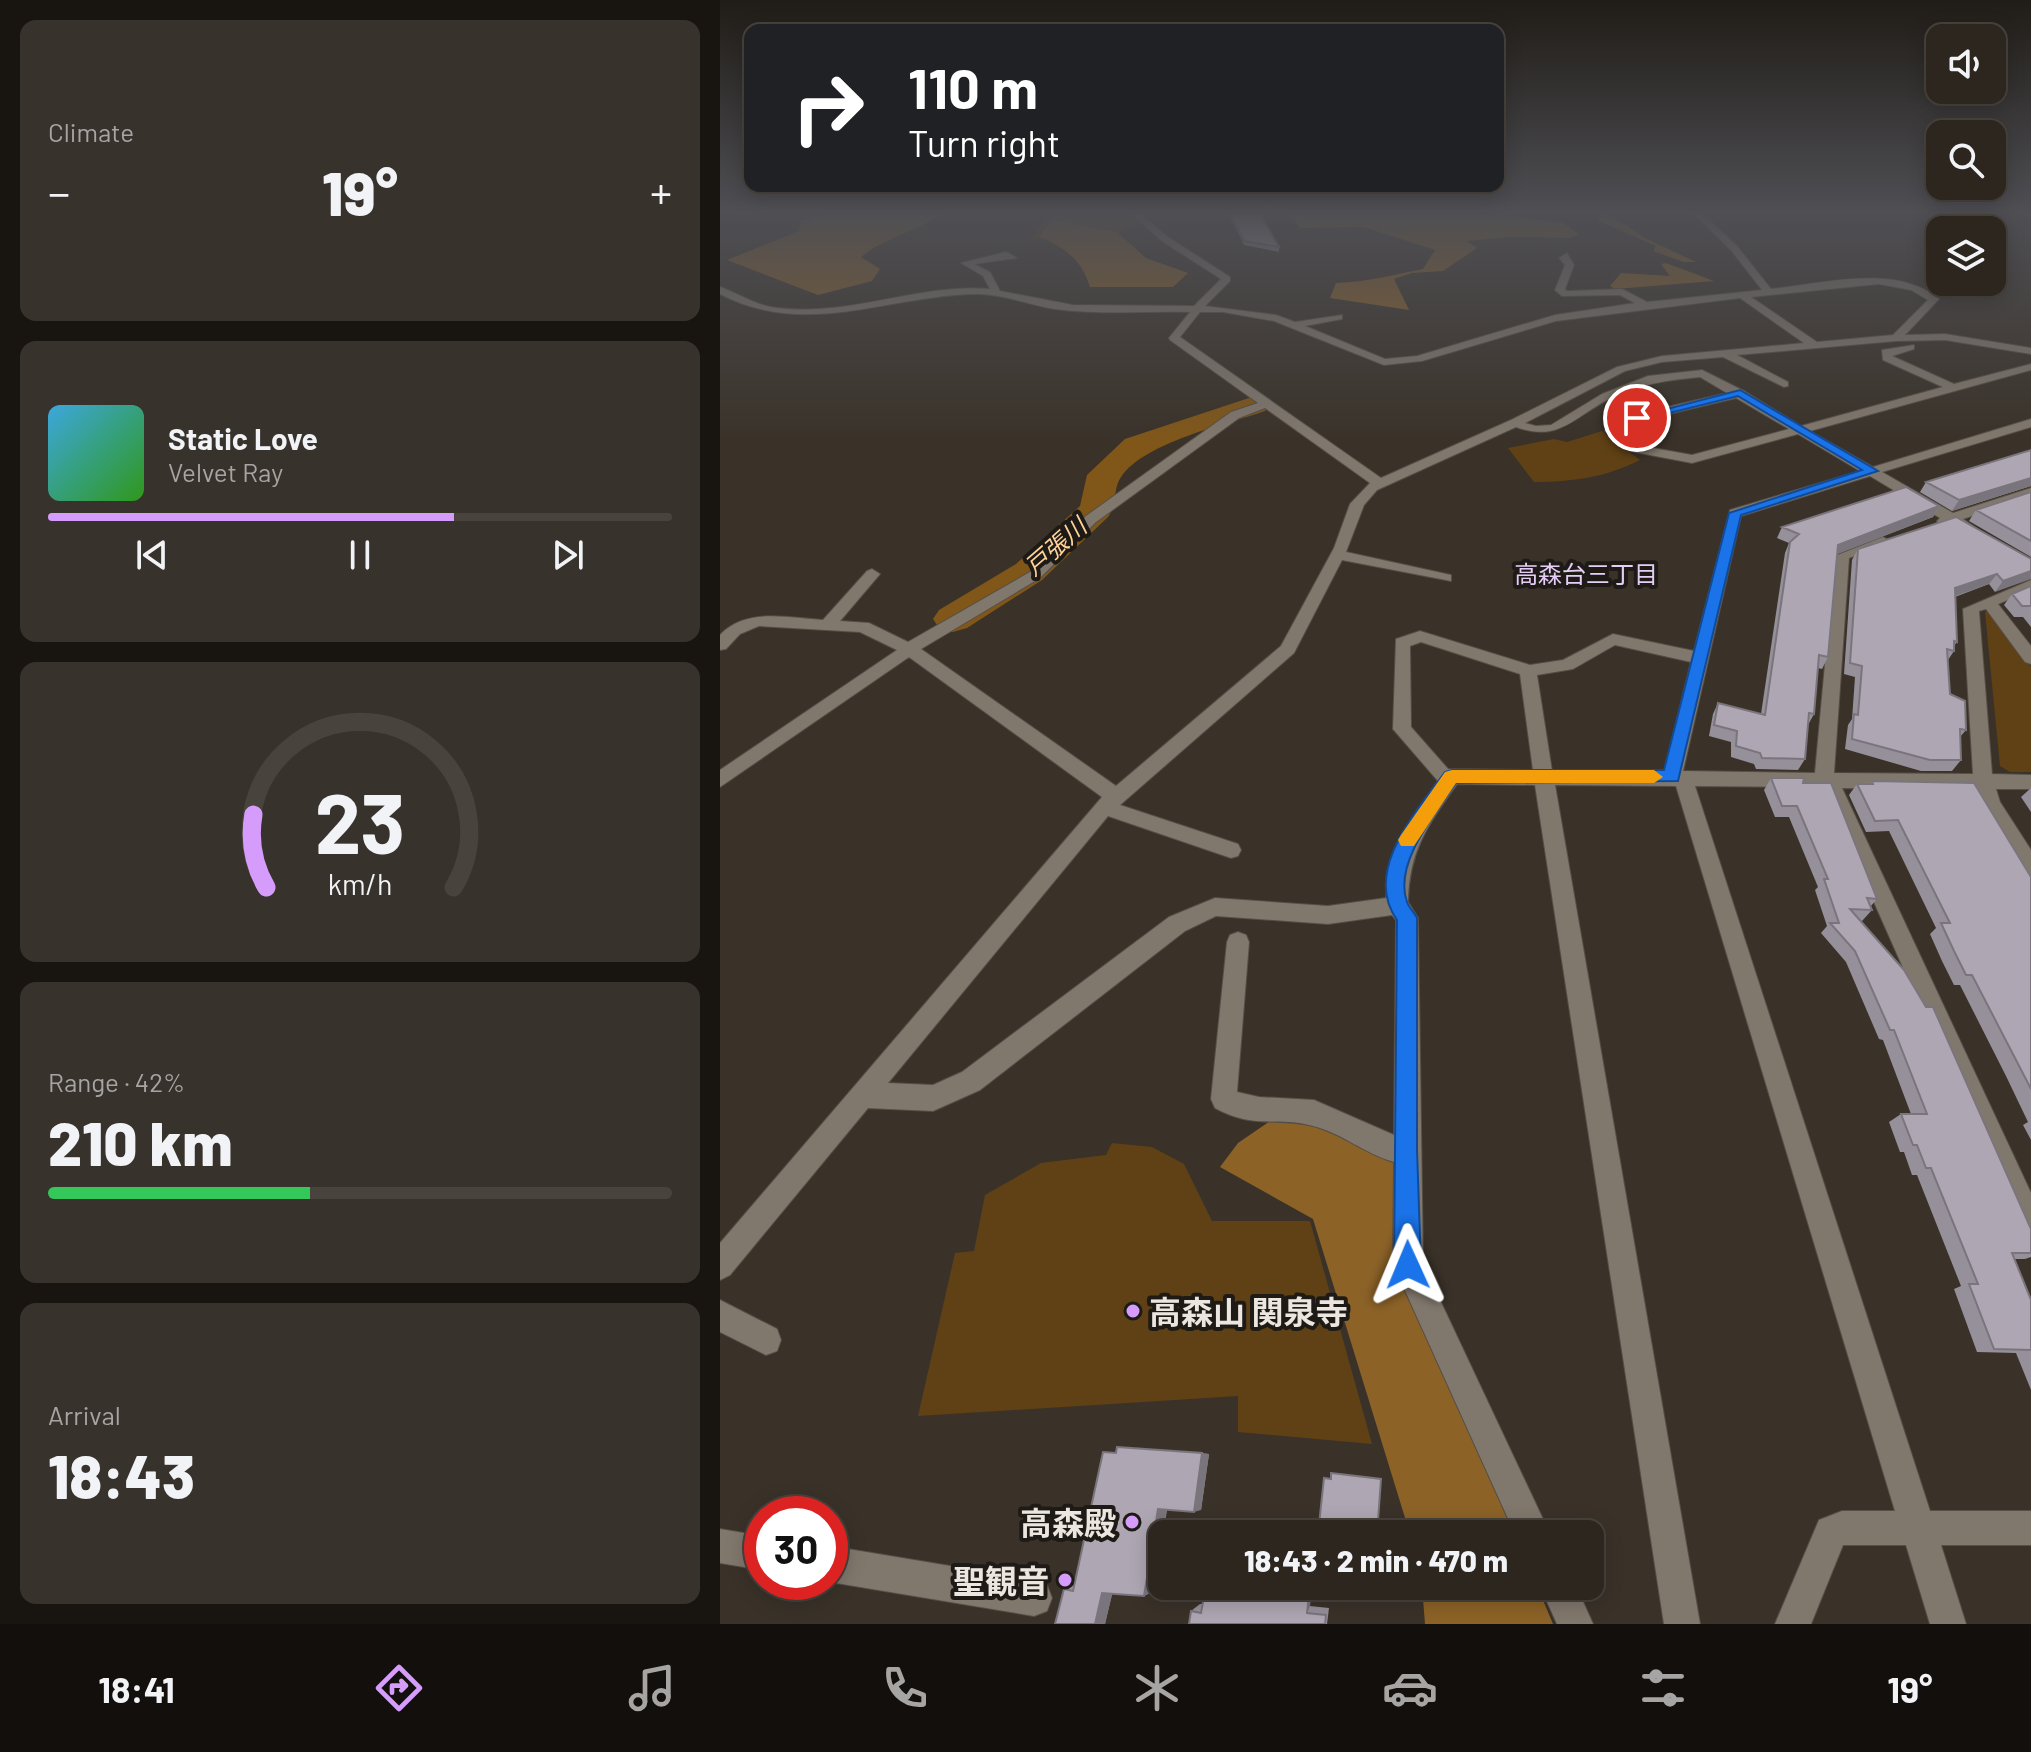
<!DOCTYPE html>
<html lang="en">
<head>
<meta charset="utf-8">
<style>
  :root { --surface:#2c261f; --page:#38322c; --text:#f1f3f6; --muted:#a6a5a4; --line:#48433d; --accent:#d59cfb }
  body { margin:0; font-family:Barlow,"Noto Sans JP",sans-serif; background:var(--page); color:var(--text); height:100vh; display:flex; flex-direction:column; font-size:30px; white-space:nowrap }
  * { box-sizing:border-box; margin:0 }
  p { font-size:26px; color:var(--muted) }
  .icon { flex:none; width:44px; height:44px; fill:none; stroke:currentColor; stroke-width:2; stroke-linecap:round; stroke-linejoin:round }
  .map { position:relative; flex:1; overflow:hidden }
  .details { display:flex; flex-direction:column; gap:20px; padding:20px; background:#181511; width:720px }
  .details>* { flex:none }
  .hud { position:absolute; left:24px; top:24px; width:760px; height:168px; border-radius:16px; box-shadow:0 4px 20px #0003,0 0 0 2px var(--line); background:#202124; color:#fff; overflow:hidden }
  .fabs { position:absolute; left:1206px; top:24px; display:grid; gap:16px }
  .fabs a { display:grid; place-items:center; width:80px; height:80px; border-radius:16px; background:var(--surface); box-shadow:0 4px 20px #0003,0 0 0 2px var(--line); font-size:40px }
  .speed { position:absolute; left:24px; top:1496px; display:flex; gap:16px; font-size:40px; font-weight:700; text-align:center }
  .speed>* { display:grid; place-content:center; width:104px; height:104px; border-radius:50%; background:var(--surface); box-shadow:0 4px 20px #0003,0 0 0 2px var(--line); line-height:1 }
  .speed .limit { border:12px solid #d22; background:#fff; color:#111 }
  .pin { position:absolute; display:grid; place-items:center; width:68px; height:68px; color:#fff; margin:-34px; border:4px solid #fff; border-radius:50%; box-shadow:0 2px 8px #0007 }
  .me { position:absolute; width:88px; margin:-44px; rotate:359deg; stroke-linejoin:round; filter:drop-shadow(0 0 6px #0008) }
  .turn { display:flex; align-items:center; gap:28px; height:168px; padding:0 32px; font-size:36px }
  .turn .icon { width:104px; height:104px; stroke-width:2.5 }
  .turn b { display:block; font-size:56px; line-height:68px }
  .big { font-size:60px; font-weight:800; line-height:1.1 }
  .details .tile { flex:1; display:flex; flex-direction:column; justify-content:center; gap:12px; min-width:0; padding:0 28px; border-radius:16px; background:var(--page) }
  .details .dial { align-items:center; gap:0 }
  .dial svg { height:208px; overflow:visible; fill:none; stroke:var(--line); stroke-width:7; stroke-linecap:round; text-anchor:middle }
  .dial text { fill:var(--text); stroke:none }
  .song { display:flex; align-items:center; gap:24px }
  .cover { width:96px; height:96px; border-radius:12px; background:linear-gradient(135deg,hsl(200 70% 55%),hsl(110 70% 35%)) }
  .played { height:8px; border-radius:4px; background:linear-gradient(90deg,var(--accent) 65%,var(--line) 65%) }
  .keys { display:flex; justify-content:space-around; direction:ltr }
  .heat { display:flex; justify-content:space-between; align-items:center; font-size:44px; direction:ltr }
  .charge { height:12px; border-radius:6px; background:linear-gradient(90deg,#34c759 42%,var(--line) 0) }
  .trip { position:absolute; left:428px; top:1520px; width:456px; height:80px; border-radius:16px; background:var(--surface); box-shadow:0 4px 20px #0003,0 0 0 2px var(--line); font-weight:800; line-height:80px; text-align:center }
  .menu { display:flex; height:128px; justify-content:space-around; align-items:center; background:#120f0c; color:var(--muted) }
  .menu .icon { width:56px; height:56px }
  .menu .current { color:var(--accent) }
  .menu b { font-size:36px; color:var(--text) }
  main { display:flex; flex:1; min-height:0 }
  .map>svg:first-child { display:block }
</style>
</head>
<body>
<main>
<section class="details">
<div class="tile"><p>Climate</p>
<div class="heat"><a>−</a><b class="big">19°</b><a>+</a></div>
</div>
<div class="tile">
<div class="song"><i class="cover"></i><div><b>Static Love</b><p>Velvet Ray</p></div></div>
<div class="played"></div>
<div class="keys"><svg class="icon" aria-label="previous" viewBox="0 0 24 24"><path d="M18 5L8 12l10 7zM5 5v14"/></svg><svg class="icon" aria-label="pause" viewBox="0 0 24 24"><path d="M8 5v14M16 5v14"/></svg><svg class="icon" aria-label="next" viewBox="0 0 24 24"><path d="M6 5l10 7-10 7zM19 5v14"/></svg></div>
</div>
<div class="tile dial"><svg viewBox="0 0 100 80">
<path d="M14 69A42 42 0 1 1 86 69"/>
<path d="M14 69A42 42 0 0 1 9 41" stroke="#d59cfb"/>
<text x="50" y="56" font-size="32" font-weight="700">23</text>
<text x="50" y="72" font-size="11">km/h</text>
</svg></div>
<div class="tile"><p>Range · 42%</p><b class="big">210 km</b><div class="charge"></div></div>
<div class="tile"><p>Arrival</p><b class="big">18:43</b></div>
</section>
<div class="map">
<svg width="1311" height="1624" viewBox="0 0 1311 1624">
  <rect width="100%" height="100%" fill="#3a3229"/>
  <!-- built -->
  <path fill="#45392a" d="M 0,214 L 140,214 L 97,224 L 0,222 Z"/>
  <!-- green -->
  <path fill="#5f4115" d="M 330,214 L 410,214 L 420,223 L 402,231 L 392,242 L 310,239 Z
    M 882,431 L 920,460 C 887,477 852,482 814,482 L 788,448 L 834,439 L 847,442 Z
    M 1269,610 L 1311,667 L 1311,772 L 1290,772 L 1280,766 L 1265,612 Z
    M 392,1143 L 432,1147 L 464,1164 L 492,1221 L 590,1221 L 652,1444 L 518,1432 L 518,1396 L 198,1416 L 235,1253 L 254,1251 L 265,1195 L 321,1163 L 386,1155 Z"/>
  <!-- forest -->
  <path fill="#8c6227" d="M 110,214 L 225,214 L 153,248 L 141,257 L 160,269 L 152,281 L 98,295 L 7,260 L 79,231 L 81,221 Z
    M 569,214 L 776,214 L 843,223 L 859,234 L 852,238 L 788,237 L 747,241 L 757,248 L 723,271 L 692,273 L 674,279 L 689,310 L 610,298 L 616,283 C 646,282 673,275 703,269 L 715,250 L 644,227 L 580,228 Z
    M 877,214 L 889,214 L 925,238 L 976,262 L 964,262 L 933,251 L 936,246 L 879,221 Z
    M 332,220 L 397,232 L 426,258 L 468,273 L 453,287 L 370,287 C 361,259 346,248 319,237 Z
    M 946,263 L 994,281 L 895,289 L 890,286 L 901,273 L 950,276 L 941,264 Z
    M 585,1118 L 674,1146 L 677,1267 L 794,1534 L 690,1534 L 593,1219 L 500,1167 L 518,1143 L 553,1119 Z
    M 702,1586 L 817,1586 L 833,1624 L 705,1624 Z"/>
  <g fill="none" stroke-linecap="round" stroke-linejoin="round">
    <!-- river -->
    <path fill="#805719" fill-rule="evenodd" d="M 535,396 L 545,399 L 550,405 L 545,411 C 505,425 425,442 401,477 C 393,488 397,505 388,517 L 322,580 L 247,628 L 233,632 L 219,628 L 213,619 L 219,610 L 296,564 L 360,506 L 367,475 L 405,439 Z"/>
    <defs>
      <path id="minor" d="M 411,214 L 420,214 L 448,237 L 510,277 L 510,281 L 485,306 L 556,315 L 575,322 L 622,315 L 622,319 L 585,326 L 665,359 L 697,356 L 835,315 L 915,303 L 900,295 L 842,296 L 835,290 L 845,265 L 839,258 L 847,253 L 854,265 L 845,289 L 847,291 L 902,289 L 927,302 L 1042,290 L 1011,250 L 974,214 L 983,214 L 1017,246 L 1051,289 C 1103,284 1175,263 1219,299 L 1185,335 L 1225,334 L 1311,348 L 1311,354 L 1225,340 L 1176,341 L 1017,355 L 1068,382 L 1068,386 L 1064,387 L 1003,357 L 942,362 L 905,371 L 805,423 L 816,426 L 831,425 L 882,394 L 928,376 L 982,370 L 1024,391 L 1081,426 L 1223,387 L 1163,360 L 1162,350 L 1194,345 L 1194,349 L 1172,356 L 1234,384 L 1311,364 L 1311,370 L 1090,431 L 1153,467 L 1311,419 L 1311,427 L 1162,472 L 1233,513 L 1311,488 L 1311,496 L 1243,519 L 1260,531 L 1253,535 L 1230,524 L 1219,524 L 1217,521 L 1220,518 L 1150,476 L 1021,516 L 963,771 L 1095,773 L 1115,556 L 1163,537 L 1170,541 L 1168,544 L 1129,558 L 1114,773 L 1253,774 L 1243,609 L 1311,580 L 1311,590 L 1278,604 L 1311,646 L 1311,664 L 1305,662 L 1266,609 L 1259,611 L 1272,774 L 1311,775 L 1311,789 L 1276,789 L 1280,802 L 1311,850 L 1311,877 L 1304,874 L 1264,809 L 1256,789 L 1122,788 L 1311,1193 L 1311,1238 L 1301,1234 L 1103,787 L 975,786 L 1210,1511 L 1311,1511 L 1311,1545 L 1221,1545 L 1246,1624 L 1210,1624 L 1186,1545 L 1123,1545 L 1091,1624 L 1055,1624 L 1099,1520 L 1122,1511 L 1175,1511 L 956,786 L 835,785 L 980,1624 L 944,1624 L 815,785 L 737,784 C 708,825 689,850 688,902 L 698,918 L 703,1264 L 830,1534 L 795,1534 L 678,1275 L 673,1265 L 674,1162 C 645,1154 622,1133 593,1126 C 555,1116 536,1130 495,1108 L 491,1099 L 507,942 L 510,935 L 518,932 L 526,935 L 529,942 L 517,1092 L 539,1097 L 594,1100 L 674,1135 L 676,920 L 672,915 L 608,924 L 496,916 L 465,931 L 260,1090 L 213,1111 L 148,1108 L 10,1275 L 0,1280 L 0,1243 L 382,797 L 189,657 L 0,787 L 0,770 L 177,650 L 140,632 L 39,626 L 20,634 L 6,649 L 0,650 L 0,635 C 26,607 69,618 103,620 L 147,571 L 152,569 L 160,574 L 120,621 L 149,623 L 188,642 L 310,572 L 366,516 L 511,412 L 538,403 L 450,340 L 449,338 L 470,312 C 425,311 380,315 335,309 C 309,305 283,294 258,294 C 168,295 87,339 0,294 L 0,287 C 20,294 36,306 58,308 C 130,317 199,283 270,289 L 263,276 L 241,263 L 286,252 L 297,258 L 254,264 L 270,272 L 280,291 L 353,305 L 474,306 L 501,279 L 442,241 ZM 1159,284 L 1191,290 L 1208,300 L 1173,335 L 1097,342 L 1031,297 ZM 1020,298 L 1084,343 L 942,356 L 897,367 L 791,420 L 661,478 L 460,337 L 480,312 L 503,312 L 554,321 L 664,365 L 702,361 L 836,321 ZM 980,377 L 1007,393 L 888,421 L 885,431 L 914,452 L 972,463 L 1078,434 L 1140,471 L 1010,510 L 974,651 L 893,634 L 843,660 L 810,665 L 700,631 L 676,639 L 673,729 L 718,781 C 691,818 668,851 666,898 L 608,906 L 495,898 L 449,917 L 242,1072 L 213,1085 L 168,1083 L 388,816 L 511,858 L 518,856 L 521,850 L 518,844 L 400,805 L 574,653 L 622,560 L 731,581 L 731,575 L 626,552 L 644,505 L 657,490 L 796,427 C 840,443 854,416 891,398 C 920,384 948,380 980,377 ZM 1016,398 L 1069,429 L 972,455 L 922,446 L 897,430 L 898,426 ZM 545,408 L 650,483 L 630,504 L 614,548 L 561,646 L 396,786 L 201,649 L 320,578 L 376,522 L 519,418 ZM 701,642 L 800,674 L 813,770 L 728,769 L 691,727 L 690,646 ZM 895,645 L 971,662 L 944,772 L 832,771 L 817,675 L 853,669 Z
        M 1302,214 L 1311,214 L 1311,219 Z
        M 0,1300 L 57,1329 L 61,1340 L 57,1351 L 46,1355 L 0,1332 Z
        M 0,1529 L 42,1536 L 42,1570 L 0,1563 Z
        M 110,1546 L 314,1580 L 327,1585 L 332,1598 L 327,1611 L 314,1616 L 110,1582 Z
        M 820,1586 L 856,1586 L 873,1624 L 837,1624 Z"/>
    </defs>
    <!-- minor casing -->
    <use href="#minor" stroke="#564f47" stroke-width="2"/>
    <!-- minor -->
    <use href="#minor" fill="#81786d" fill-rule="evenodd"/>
  </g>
  <!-- wall -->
  <path fill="#96909a" d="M 509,214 L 540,214 L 559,247 L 559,252 L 524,245 Z
    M 1311,450 L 1311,486 L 1232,511 L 1200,492 L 1206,482 Z
    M 1311,492 L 1311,557 L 1249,521 L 1256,510 Z
    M 1219,506 L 1213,517 L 1117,554 L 1108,657 L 1102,669 L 1098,668 L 1094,714 L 1088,725 L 1085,759 L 1078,770 L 1036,769 L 1034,764 L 1011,757 L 1011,742 L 989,736 L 993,714 L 998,703 L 1041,714 L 1065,553 L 1069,543 L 1057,538 L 1062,527 Z
    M 1138,549 L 1311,559 L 1275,592 L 1269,584 L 1235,597 L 1237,642 L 1234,646 L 1234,651 L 1228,660 L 1230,694 L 1246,730 L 1240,737 L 1241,760 L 1232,771 L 1201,771 L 1125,749 L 1128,725 L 1132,719 L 1135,677 L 1124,674 L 1132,560 Z
    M 1311,586 L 1311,627 L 1303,617 L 1294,617 L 1284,605 L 1292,594 Z
    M 1051,778 L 1083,783 L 1157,899 L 1150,907 L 1152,910 L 1142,921 L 1140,921 L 1311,1229 L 1311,1257 L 1305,1259 L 1294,1259 L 1311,1300 L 1311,1390 L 1296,1353 L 1257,1352 L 1234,1289 L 1241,1286 L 1197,1175 L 1192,1175 L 1184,1152 L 1180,1152 L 1169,1122 L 1181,1114 L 1191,1114 L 1163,1040 L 1159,1039 L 1126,962 L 1101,933 L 1107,926 L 1095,890 L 1098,887 L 1069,817 L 1055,817 L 1044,790 Z
    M 1152,781 L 1311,877 L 1311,1140 L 1303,1125 L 1308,1122 L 1286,1076 L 1240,985 L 1234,985 L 1222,961 L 1210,934 L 1216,928 L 1169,831 L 1146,832 L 1129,795 L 1137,784 L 1150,784 Z
    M 1311,788 L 1311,812 L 1301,797 Z
    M 397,1447 L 489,1454 L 481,1510 L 447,1510 L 434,1591 L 424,1596 L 392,1594 L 385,1624 L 344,1589 L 355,1585 Z
    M 480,1604 L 590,1606 L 609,1608 L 607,1624 L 469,1624 L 471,1611 Z"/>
  <!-- shaded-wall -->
  <path fill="#7a757d" d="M 1311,478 L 1311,486 L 1232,511 L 1239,500 Z
    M 1219,506 L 1213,517 L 1112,556 L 1118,545 Z
    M 1311,571 L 1311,579 L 1275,592 L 1283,581 Z
    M 1277,574 L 1269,584 L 1227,599 L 1235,588 Z
    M 482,1453 L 489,1454 L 481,1510 L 474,1512 Z
    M 447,1507 L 434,1591 L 424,1596 L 438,1509 Z
    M 590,1586 L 593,1586 L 590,1606 L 587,1613 Z
    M 394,1587 L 385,1624 L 375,1624 L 382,1593 Z"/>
  <!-- building -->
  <path fill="#aea7b3" stroke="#7a757d" stroke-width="2" d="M 511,214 L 540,214 L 559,247 L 524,241 Z
    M 1311,450 L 1311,478 L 1239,500 L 1206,482 Z
    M 1186,487 L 1219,506 L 1118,545 L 1108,657 L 1099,655 L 1094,714 L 1089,713 L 1085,759 L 1042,758 L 1040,753 L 1016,746 L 1017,731 L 994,725 L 998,703 L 1045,715 L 1070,542 L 1079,534 L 1062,527 Z
    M 1311,492 L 1311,541 L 1256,510 Z
    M 1236,517 L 1311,559 L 1311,571 L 1283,581 L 1277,574 L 1235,588 L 1237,642 L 1234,641 L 1234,651 L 1227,649 L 1230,694 L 1245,701 L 1246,730 L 1240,729 L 1241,760 L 1210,760 L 1132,739 L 1134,714 L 1138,715 L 1142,666 L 1130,663 L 1138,549 Z
    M 1311,586 L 1311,606 L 1302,606 L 1292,594 Z
    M 1051,778 L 1084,778 L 1083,783 L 1111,783 L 1157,899 L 1147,898 L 1152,910 L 1130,909 L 1184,970 L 1206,1007 L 1213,1007 L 1311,1229 L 1311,1253 L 1292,1253 L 1311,1300 L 1311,1350 L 1274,1349 L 1249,1284 L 1258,1284 L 1211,1168 L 1206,1168 L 1197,1145 L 1193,1145 L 1181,1114 L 1207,1114 L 1174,1030 L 1170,1030 L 1135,951 L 1110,923 L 1119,923 L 1104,879 L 1108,879 L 1077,806 L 1062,806 Z
    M 1152,781 L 1254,783 L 1311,877 L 1311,1089 L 1252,975 L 1246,975 L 1234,951 L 1221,923 L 1230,923 L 1178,820 L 1155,821 L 1137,784 L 1153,784 Z
    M 397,1447 L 482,1453 L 474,1512 L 438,1509 L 424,1596 L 382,1593 L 375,1624 L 335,1624 L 344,1589 L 353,1591 L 383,1452 L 396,1453 Z
    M 611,1473 L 661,1479 L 657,1534 L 598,1534 L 604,1478 L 611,1479 Z
    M 486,1586 L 590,1586 L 587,1613 L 606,1615 L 605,1624 L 469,1624 L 471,1611 L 481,1613 Z"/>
  <!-- sky -->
  <linearGradient id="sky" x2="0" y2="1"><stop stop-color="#201c17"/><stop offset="0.48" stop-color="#4f4f54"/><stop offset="1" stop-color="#4f4f54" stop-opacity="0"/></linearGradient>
  <rect width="1311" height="442" fill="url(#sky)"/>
  <!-- route -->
  <path fill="#1a73e8" stroke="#114b97" stroke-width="2" d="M 1020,390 L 1158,471 L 1021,515 L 958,781 L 736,783 C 716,813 673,863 687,902 C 689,908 695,913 697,918 L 697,1150 L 701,1265 L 697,1275 L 688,1278 L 678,1275 L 674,1265 L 677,920 C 642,871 697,811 725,772 L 732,770 L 944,770 L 1009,513 L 1142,470 L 1018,396 L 917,421 L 912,418 Z"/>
  <!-- slow -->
  <path fill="#f59e0b" d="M 732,770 L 934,770 L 943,777 L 934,783 L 736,783 L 694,846 L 681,846 L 678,840 L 681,835 L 725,772 Z"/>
  <!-- markers -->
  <g fill="#d59cfb" stroke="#1e1b16" stroke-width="3">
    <circle cx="413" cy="1311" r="8"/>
    <circle cx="412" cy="1522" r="8"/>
    <circle cx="345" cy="1580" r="8"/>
  </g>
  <g text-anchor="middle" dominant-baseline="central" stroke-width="8" stroke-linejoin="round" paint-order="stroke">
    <!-- far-water labels -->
    <g font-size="24" font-style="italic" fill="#fed299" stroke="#1e1b16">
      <text transform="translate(335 546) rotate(-41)">戸張川</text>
    </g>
    <!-- far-neighbourhood labels -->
    <g font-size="24" fill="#e5cef6" stroke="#1e1b16">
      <text x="866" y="573">高森台三丁目</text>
    </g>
    <!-- near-poi labels -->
    <g font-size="32" font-weight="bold" fill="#ebe6e0" stroke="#1e1b16" text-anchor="end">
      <text x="429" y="1311" text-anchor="start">高森山 関泉寺</text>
      <text x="396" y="1522">高森殿</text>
      <text x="329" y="1580">聖観音</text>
    </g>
  </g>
</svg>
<div class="fabs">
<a><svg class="icon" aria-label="sound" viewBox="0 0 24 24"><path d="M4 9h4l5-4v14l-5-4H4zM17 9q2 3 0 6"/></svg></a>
<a><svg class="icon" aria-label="search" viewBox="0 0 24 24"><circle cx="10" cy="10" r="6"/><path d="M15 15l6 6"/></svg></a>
<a><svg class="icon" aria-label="layers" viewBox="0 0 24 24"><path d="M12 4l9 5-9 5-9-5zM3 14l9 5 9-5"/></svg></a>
</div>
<div class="speed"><div class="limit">30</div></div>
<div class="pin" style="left:917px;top:418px;background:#d93025"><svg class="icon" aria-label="arrive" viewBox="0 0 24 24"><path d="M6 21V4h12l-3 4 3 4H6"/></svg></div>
<svg class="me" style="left:688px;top:1265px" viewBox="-20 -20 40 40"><path d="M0-17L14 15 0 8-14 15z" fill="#1a73e8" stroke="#fff" stroke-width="4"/></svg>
<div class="trip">18:43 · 2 min · 470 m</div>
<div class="hud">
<div class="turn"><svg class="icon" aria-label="right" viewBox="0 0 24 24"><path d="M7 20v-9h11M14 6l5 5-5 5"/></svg><div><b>110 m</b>Turn right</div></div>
</div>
</div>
</main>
<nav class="menu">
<b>18:41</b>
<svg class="icon current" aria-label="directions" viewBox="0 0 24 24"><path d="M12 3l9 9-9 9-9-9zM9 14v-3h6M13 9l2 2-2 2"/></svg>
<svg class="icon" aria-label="music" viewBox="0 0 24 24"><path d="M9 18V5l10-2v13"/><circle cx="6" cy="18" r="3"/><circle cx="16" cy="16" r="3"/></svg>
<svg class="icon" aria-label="phone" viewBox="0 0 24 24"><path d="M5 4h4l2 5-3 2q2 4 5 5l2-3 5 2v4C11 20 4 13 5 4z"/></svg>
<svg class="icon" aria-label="climate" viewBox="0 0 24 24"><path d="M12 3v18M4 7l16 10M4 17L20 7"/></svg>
<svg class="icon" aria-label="car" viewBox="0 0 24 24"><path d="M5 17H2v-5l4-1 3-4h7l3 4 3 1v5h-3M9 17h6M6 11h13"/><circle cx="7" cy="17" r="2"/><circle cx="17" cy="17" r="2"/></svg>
<svg class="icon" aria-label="filters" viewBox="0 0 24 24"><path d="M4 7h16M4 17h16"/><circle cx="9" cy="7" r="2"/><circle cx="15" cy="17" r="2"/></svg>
<b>19°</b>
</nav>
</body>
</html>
